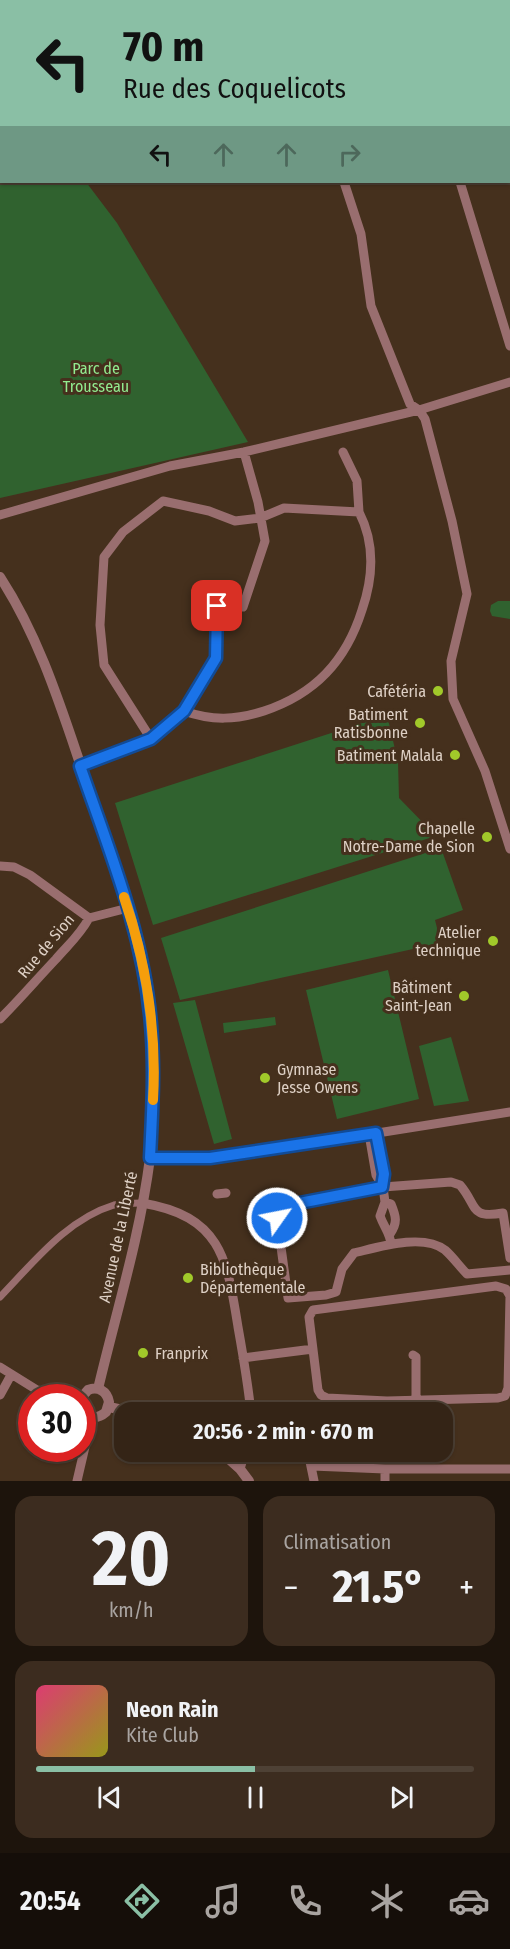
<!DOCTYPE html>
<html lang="fr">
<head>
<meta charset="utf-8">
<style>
  :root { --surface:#342416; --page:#3c2c1f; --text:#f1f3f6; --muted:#a9a4a1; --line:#4e4135; --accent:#8abfa5 }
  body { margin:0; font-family:"Fira Sans Condensed",sans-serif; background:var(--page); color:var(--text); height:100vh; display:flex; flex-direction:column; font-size:22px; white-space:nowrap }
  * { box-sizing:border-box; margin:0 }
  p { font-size:20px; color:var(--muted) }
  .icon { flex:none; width:33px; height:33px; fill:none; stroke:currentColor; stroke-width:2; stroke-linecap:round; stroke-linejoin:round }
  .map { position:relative; height:1481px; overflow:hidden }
  .panel { display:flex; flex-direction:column; gap:15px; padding:15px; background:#1d140c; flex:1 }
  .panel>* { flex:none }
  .hud { position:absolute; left:0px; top:0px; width:510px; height:183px; box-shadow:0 2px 4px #0004,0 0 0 2px var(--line); background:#8abfa5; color:#111; overflow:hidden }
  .speed { position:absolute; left:18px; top:1384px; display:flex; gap:12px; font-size:30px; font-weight:700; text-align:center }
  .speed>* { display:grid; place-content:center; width:78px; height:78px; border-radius:50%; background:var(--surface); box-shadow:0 2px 4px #0004,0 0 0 2px var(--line); line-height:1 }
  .speed .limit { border:9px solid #d22; background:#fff; color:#111 }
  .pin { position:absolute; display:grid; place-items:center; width:51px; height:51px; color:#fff; margin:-26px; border-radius:12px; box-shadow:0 3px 9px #0006 }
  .me { position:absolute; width:66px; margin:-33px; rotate:57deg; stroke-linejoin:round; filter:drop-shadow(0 0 4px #0008) }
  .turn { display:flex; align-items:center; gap:21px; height:126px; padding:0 24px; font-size:27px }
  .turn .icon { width:78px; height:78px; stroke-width:2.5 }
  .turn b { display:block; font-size:42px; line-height:51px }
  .lanes { display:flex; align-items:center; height:57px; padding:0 24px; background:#0003; justify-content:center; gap:30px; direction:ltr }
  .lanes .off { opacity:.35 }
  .big { font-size:45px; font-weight:700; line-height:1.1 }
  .panel .tile { flex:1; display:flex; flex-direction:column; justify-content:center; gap:9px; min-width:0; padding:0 21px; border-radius:18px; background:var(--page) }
  .panel .dial { align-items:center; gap:0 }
  .dial b { font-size:78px; line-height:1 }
  .song { display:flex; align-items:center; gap:18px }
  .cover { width:72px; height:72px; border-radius:9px; background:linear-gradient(135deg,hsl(340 70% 55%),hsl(60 70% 35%)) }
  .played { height:6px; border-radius:3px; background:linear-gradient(90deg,var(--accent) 50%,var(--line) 50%) }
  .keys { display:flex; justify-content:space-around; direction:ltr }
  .heat { display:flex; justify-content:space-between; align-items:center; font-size:33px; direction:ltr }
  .panel .tiles { flex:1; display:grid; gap:15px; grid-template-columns:1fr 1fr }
  .tile:last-child { grid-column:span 2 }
  .trip { position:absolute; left:114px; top:1402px; width:339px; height:60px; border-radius:18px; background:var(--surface); box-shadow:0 2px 4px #0004,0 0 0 2px var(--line); font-weight:700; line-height:60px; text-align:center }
  .tab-bar { display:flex; height:96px; justify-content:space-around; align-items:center; background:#150e09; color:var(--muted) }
  .tab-bar .icon { width:42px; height:42px }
  .tab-bar .selected { color:var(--accent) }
  .tab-bar b { font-size:27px; color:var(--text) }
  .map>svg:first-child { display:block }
</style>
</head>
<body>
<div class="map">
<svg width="510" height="1481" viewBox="0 0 510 1481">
  <rect width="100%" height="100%" fill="#45301d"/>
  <!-- green -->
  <path fill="#30622f" d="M 0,0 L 113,0 L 2,2 L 0,50 Z
    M 0,64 L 2,182 L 86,182 L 117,223 L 248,442 L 0,498 Z
    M 498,601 L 510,601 L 510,619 L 492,616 L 490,611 L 491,605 Z
    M 387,715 L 398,762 L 399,798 L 436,836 L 153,925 L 115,803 Z
    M 441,848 L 463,910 L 435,920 L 437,928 L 436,944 L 180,1000 L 161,938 Z
    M 388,970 L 419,1099 L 337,1119 L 306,990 Z
    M 195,1000 L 232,1139 L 214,1144 L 173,1003 Z
    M 275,1017 L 276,1025 L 224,1033 L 223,1023 Z
    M 451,1037 L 469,1101 L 434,1106 L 419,1046 Z"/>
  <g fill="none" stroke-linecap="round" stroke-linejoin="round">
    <!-- pedestrian -->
    <path stroke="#996e6f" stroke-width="7" d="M 0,1297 C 33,1263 67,1219 114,1205 C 123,1203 133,1203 142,1203"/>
    <!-- minor -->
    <path stroke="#996e6f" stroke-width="9" d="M 254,0 L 255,2
      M 403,2 L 407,0
      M 344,182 L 361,234 L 371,306 L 410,404 L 419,410 L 425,419 L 452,521 L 467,594 L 451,661 L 453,699 L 485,771 L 510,849
      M 460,182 L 510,346
      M 343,452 L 357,481 L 359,512
      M 0,515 L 170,466 L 244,452 L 419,410 L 510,382
      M 151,739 L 104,665 L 100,625 L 104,557 L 123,532 L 163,501 L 209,511 L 235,521 L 260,518 L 284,508 L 359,512 C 375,543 373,578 362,610 C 346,661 315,694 264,711 C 236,720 212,721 184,711
      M 80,766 L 151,739 L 184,711 L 216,658 L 217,606 L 243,607 L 265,541 L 258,502 L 244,452
      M 0,866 L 14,867 L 30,875 L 89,918 L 128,908
      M 0,1019 C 20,999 37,979 56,959 C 68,945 80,935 89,918
      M 376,1133 L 384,1174 L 383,1187 L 385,1202 L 380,1216 C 384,1227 390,1233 391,1244
      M 369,1134 L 376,1175 L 383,1187
      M 150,1158 L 210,1158 L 245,1154 L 510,1112
      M 217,1194 L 226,1193
      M 385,1202 L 391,1204 C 396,1216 398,1223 390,1234
      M 142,1203 C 221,1216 227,1258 238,1327 C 243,1355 248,1384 251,1413
      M 510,1258 L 503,1213 C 469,1219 478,1206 460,1185 L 451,1182 L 383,1187 L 284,1206 L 277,1218 L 288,1298 L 326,1295 L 336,1292 L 342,1269 L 354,1253 C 379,1247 423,1233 445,1250 C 453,1257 460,1267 467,1274 L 510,1270
      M 496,1286 L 506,1289 L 510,1296 L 508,1388 L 505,1396 L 498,1398 L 387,1401 L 327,1398 L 321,1395 L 318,1390 L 309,1317 L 313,1310 Z
      M 413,1355 L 416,1357 L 416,1399
      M 243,1358 L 313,1349
      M 0,1367 L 37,1390 L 74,1398
      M 0,1395 L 11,1375
      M 308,1452 L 314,1481
      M 312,1466 L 385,1469 L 385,1481
      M 240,1469 L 245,1452
      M 385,1469 L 510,1469
      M 77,1481 L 92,1417"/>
    <!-- tertiary -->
    <path stroke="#996e6f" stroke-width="10" d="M 0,577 C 41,640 62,711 86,781 C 107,844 132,907 144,973 C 155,1033 157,1097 150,1158 C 140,1236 116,1313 98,1389
      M 81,1398 L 88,1390 C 98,1386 107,1391 109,1402 L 106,1412 C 98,1419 89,1419 82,1411
      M 109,1407 L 136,1413
      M 221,1452 L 240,1469 L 249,1481"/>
  </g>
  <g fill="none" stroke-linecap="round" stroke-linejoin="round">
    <defs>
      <path id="route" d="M 217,606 L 216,658 L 184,711 L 151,739 L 80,766 C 109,850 144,935 151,1025 C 155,1070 152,1114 150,1158 L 210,1158 L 376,1133 L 384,1174 L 382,1187 L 284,1206 L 277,1218"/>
    </defs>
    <!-- route casing -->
    <use href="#route" stroke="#114b97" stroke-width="15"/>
    <!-- route -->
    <use href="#route" stroke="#1a73e8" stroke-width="10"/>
    <!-- slow -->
    <path stroke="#f59e0b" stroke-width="10" d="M 124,897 C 146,961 157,1032 153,1100"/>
  </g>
  <!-- markers -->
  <g fill="#a1c92a" stroke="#45301d" stroke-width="2">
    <circle cx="438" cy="691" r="6"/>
    <circle cx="420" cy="723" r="6"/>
    <circle cx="455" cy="755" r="6"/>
    <circle cx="487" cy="837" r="6"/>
    <circle cx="493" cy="941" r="6"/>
    <circle cx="464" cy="996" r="6"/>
    <circle cx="265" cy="1078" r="6"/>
    <circle cx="188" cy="1278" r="6"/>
    <circle cx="143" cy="1353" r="6"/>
  </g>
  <g text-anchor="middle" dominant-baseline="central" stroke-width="6" stroke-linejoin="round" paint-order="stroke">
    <!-- park labels -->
    <g font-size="16" fill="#92eb8f" stroke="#45301d">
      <text x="96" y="368">Parc de<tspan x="96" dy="18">Trousseau</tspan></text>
    </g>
    <!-- poi labels -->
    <g font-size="16" fill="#ded0c5" stroke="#45301d" text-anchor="end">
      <text x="426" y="691">Cafétéria</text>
      <text x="408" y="714">Batiment<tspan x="408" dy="18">Ratisbonne</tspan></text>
      <text x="443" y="755">Batiment Malala</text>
      <text x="475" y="828">Chapelle<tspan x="475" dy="18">Notre-Dame de Sion</tspan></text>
      <text x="481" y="932">Atelier<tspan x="481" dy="18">technique</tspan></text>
      <text x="452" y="987">Bâtiment<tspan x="452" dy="18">Saint-Jean</tspan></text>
      <text x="277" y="1069" text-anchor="start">Gymnase<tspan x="277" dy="18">Jesse Owens</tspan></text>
      <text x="200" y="1269" text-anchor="start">Bibliothèque<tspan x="200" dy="18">Départementale</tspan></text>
      <text x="155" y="1353" text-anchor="start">Franprix</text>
    </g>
    <!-- street labels -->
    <g font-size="16" fill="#ded0c5" stroke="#45301d">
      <text transform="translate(46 946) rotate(-50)">Rue de Sion</text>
      <text transform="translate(118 1237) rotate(-78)">Avenue de la Liberté</text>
    </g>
  </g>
</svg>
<div class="speed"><div class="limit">30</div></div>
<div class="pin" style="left:217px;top:606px;background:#d93025"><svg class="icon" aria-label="arrive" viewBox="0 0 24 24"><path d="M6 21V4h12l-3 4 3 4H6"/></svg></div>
<svg class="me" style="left:277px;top:1218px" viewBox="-20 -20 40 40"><circle r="17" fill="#1a73e8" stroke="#fff" stroke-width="3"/><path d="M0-11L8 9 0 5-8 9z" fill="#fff"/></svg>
<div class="trip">20:56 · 2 min · 670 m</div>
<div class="hud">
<div class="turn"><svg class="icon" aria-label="left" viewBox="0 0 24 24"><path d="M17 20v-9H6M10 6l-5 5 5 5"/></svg><div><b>70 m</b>Rue des Coquelicots</div></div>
<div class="lanes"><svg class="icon" aria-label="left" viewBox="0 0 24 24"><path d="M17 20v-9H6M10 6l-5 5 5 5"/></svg><svg class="icon off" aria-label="ahead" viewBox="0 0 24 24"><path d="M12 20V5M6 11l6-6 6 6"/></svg><svg class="icon off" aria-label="ahead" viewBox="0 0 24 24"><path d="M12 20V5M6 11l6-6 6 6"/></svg><svg class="icon off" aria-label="right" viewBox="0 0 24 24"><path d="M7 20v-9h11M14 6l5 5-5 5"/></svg></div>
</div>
</div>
<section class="panel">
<div class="tiles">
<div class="tile dial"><b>20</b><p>km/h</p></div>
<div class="tile"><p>Climatisation</p>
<div class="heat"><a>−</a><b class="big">21.5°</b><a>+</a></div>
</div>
<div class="tile">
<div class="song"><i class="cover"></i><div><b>Neon Rain</b><p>Kite Club</p></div></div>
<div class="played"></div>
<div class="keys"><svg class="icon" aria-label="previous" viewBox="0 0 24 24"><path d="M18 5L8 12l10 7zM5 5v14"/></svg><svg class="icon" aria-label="pause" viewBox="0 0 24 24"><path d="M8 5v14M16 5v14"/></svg><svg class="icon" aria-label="next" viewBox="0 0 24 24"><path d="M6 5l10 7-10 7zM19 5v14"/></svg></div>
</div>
</div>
</section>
<nav class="tab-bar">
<b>20:54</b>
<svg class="icon selected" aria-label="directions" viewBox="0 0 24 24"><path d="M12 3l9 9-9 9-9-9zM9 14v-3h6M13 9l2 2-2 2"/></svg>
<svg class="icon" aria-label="music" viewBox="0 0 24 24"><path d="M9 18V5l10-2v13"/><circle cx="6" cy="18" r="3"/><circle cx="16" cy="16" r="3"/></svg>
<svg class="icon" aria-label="phone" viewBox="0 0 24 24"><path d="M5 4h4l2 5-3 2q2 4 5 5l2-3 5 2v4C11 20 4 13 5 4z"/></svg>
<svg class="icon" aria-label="climate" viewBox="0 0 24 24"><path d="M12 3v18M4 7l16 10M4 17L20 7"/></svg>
<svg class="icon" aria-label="car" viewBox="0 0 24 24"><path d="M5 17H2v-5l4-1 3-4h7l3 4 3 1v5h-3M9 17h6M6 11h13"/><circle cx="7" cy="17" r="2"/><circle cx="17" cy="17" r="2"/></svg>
</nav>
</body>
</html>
